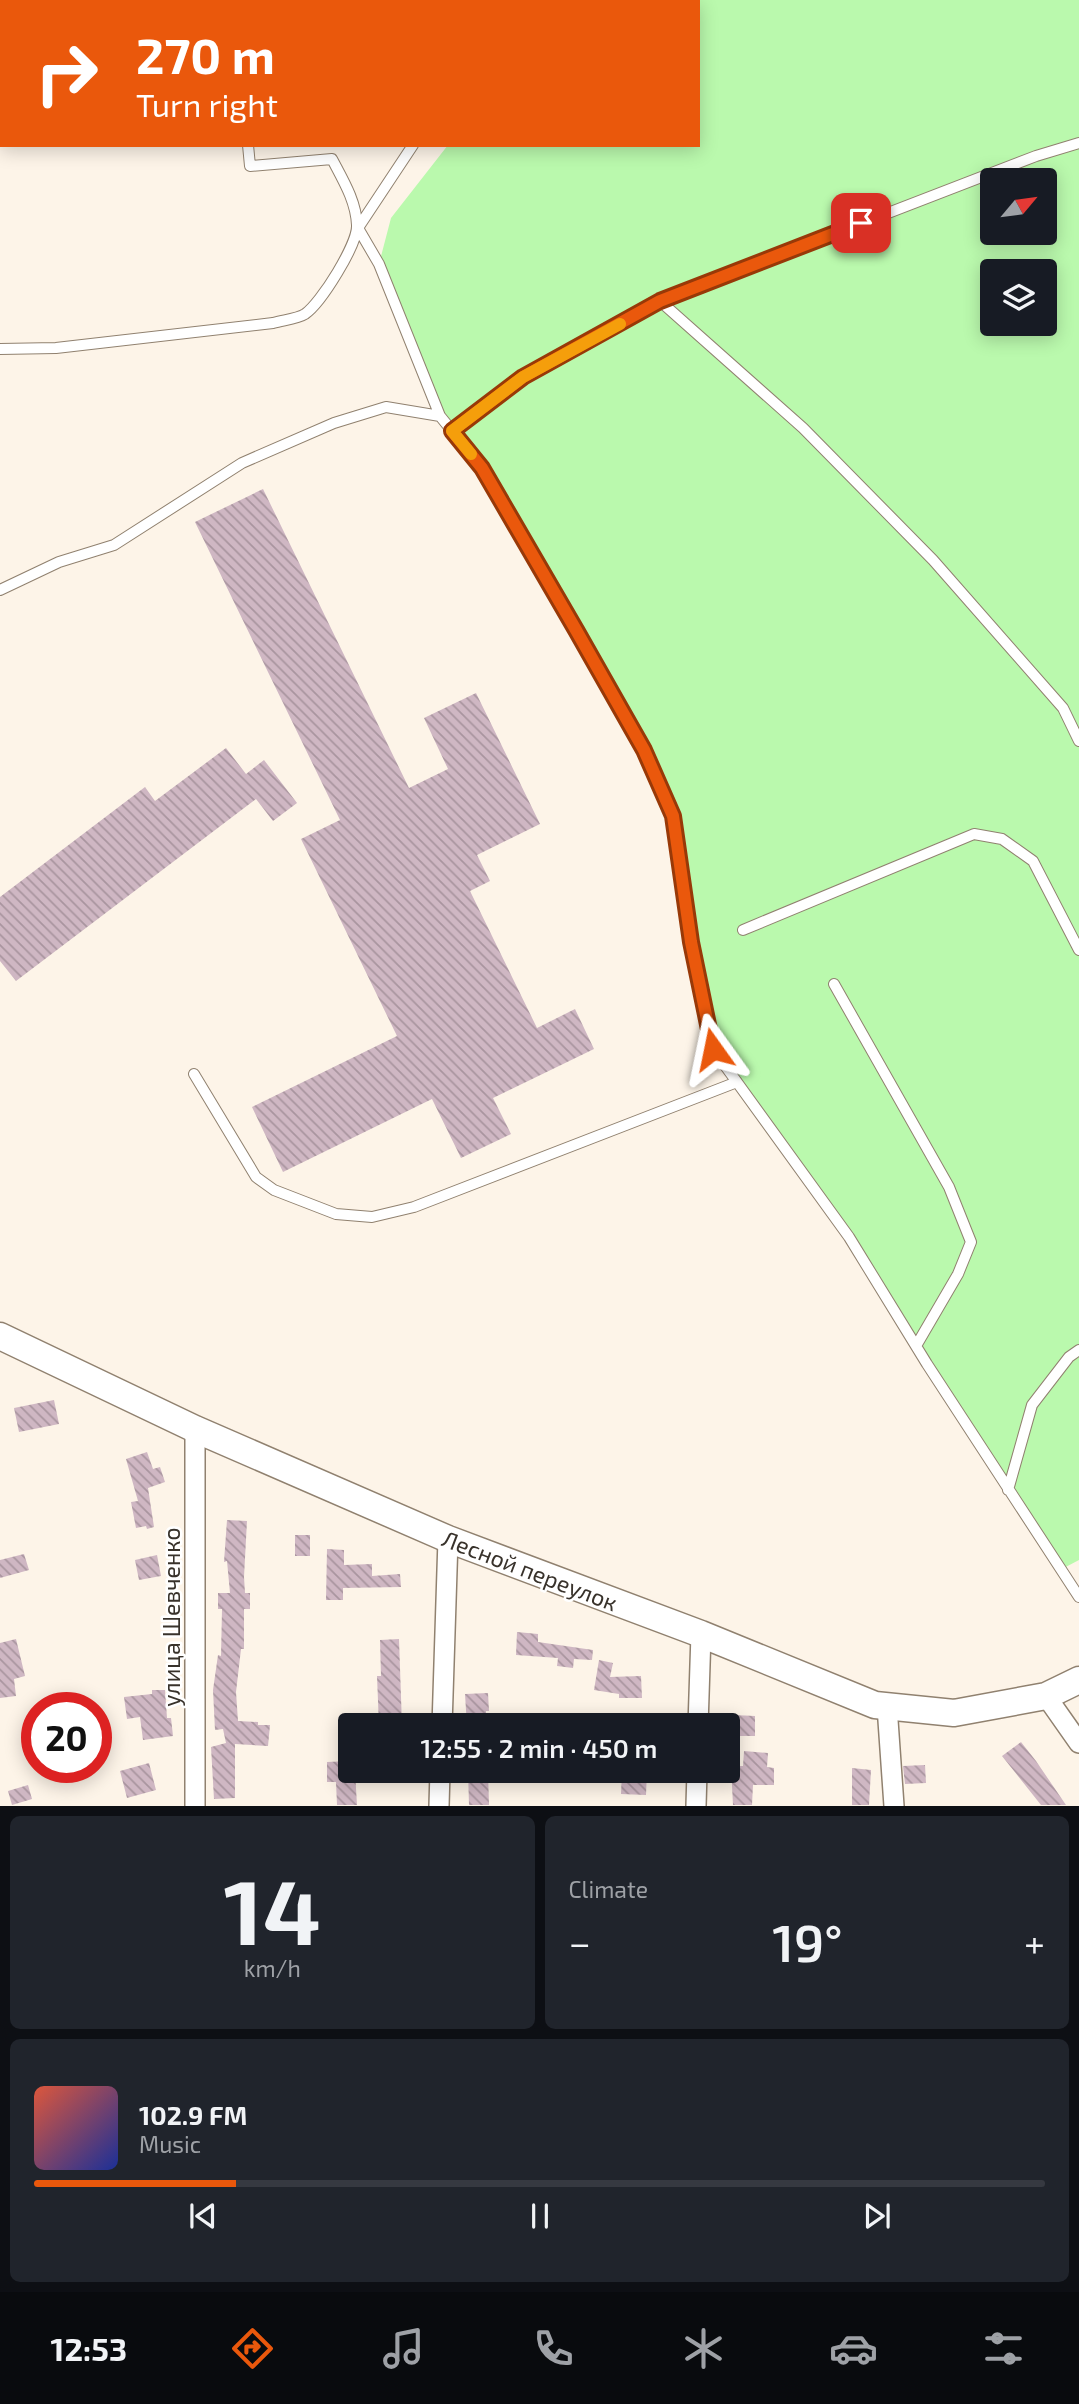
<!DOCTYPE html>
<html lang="en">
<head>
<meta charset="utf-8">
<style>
  :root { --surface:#171b24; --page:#20242c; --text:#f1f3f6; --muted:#9ea1a6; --line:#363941; --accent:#ea580c }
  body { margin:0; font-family:"Exo 2",sans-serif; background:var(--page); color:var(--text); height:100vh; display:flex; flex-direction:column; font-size:26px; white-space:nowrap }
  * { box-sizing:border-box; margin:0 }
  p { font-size:23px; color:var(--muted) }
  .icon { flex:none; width:38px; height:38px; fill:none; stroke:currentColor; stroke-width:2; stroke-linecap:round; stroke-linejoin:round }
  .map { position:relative; height:1806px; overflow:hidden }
  .drawer { display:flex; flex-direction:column; gap:10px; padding:10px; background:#0d0f14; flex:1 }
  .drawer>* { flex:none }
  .banner { position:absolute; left:0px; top:0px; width:700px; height:147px; box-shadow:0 4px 18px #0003; background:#ea580c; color:#fff; overflow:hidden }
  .needle { width:46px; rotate:61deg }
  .fabs { position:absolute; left:980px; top:168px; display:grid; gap:14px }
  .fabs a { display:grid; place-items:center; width:77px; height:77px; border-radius:7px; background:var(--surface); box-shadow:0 4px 18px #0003; font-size:35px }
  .speed { position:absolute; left:21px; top:1692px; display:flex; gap:14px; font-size:35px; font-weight:700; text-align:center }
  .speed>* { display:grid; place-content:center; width:91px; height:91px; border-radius:50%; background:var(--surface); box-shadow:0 4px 18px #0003; line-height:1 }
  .speed .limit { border:10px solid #d22; background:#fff; color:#111 }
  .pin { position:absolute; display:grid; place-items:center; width:60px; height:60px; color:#fff; margin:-30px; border-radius:14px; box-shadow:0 4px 10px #0006 }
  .me { position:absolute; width:77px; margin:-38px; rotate:348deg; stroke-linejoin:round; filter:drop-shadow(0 0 5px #0008) }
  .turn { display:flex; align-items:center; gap:24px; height:147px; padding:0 21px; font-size:32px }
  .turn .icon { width:91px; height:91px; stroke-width:2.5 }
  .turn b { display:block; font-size:49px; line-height:60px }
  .big { font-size:52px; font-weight:600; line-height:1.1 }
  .drawer .widget { flex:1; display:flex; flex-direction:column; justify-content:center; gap:10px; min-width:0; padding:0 24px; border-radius:10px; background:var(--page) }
  .drawer .dial { align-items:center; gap:0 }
  .dial b { font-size:91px; line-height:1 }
  .song { display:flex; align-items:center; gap:21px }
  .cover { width:84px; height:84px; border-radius:10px; background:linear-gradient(135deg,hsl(10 70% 55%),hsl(230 70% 35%)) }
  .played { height:7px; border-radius:4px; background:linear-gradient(90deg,var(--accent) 20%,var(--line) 20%) }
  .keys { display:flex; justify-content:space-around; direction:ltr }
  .heat { display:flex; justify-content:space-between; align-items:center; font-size:38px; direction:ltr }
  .drawer .tiles { flex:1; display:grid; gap:10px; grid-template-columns:1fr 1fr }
  .widget:last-child { grid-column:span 2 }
  .trip { position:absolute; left:338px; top:1713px; width:402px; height:70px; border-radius:7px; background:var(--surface); box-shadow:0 4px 18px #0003; font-weight:600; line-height:70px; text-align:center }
  .menu { display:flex; height:112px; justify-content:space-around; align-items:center; background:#090b0e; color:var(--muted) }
  .menu .icon { width:49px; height:49px }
  .menu .current { color:var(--accent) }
  .menu b { font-size:32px; color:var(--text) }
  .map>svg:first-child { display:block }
</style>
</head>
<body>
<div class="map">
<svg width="1079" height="1806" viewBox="0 0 1079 1806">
  <defs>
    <pattern id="building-back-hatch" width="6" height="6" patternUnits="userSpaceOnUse" patternTransform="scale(1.75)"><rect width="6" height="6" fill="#cfb7c3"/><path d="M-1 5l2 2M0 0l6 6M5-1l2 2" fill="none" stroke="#a9959f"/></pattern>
  </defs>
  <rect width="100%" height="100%" fill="#fdf4e8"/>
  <!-- grass -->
  <path fill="#baf9ad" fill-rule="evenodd" d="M 483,0 L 1079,0 L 1079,1560 L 1060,1570 L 849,1237 L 713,1049 L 673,815 L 644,750 L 482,468 L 440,416 L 379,264 L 391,218 L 448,145 L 698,145 L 698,2 L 483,2 ZM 992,180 L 1045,180 L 1045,233 L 992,233 ZM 992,271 L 1045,271 L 1045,324 L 992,324 Z"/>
  <!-- building -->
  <path fill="url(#building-back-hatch)" d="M 263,489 L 409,788 L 448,769 L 424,718 L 476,693 L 540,824 L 477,855 L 490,881 L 470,891 L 537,1028 L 575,1009 L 594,1049 L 493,1098 L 511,1134 L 461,1158 L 432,1099 L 283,1172 L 252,1107 L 397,1036 L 301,839 L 340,820 L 195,522 Z
    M 226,748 L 246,774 L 264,760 L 297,803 L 273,821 L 256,799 L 16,981 L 0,961 L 0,897 L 145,787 L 155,801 Z
    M 54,1400 L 59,1424 L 19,1432 L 14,1408 Z
    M 147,1452 L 153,1469 L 160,1467 L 165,1482 L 148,1488 L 154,1527 L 147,1529 L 146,1526 L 136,1528 L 131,1502 L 138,1501 L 126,1459 Z
    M 227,1520 L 247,1521 L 244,1577 L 245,1593 L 250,1593 L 250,1609 L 244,1609 L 244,1649 L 241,1649 L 236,1692 L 238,1721 L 258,1722 L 258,1725 L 270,1725 L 268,1746 L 235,1744 L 235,1798 L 214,1799 L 211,1747 L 226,1743 L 223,1729 L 215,1730 L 213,1690 L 218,1655 L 221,1656 L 222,1609 L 218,1609 L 218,1593 L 230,1593 L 227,1561 L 224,1562 Z
    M 295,1535 L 310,1535 L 310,1556 L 295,1556 Z
    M 327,1549 L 344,1550 L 344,1565 L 372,1564 L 372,1576 L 400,1574 L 401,1587 L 343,1588 L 343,1600 L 326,1600 Z
    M 24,1554 L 29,1570 L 0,1578 L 0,1560 Z
    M 157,1555 L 161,1576 L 139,1580 L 135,1560 Z
    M 517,1632 L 538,1634 L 538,1642 L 593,1650 L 592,1660 L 574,1659 L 573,1668 L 557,1666 L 558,1658 L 516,1655 Z
    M 16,1639 L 25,1676 L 14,1679 L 16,1696 L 0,1698 L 0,1643 Z
    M 399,1639 L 402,1726 L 379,1726 L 377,1676 L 381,1676 L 380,1640 Z
    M 599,1660 L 613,1663 L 610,1677 L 641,1676 L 642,1698 L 619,1698 L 619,1694 L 594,1690 Z
    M 152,1690 L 165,1690 L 167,1718 L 171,1718 L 173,1736 L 143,1740 L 140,1717 L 127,1719 L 124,1697 L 152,1694 Z
    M 488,1693 L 489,1711 L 486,1711 L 486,1726 L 467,1726 L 465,1694 Z
    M 734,1715 L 755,1716 L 755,1736 L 734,1736 Z
    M 1021,1742 L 1036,1761 L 1066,1805 L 1041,1805 L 1002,1756 Z
    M 744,1751 L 768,1753 L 767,1767 L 774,1768 L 774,1785 L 753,1785 L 752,1805 L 733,1805 L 731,1766 L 743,1766 Z
    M 350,1761 L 350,1771 L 355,1771 L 357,1805 L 337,1805 L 336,1782 L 327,1782 L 327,1762 Z
    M 149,1763 L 156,1790 L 127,1798 L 120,1771 Z
    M 925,1765 L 926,1783 L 905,1784 L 903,1766 Z
    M 852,1768 L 871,1770 L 869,1805 L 852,1805 Z
    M 468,1771 L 488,1771 L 489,1805 L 469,1805 Z
    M 622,1771 L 647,1771 L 646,1795 L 621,1794 Z
    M 28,1785 L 32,1799 L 12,1805 L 8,1791 Z"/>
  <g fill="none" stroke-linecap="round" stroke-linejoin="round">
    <defs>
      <path id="lane" d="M 311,0 L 311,2
        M 165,2 L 166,0
        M 413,145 L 358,228 L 379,264 L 440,416
        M 660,301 L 803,428 L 933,560 L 1063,708 L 1079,741
        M 0,349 L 56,348 L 273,323 C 283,320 297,319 305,314 C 321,303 358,244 357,225 C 356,201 343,180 332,159 L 250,166 L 248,145
        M 452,431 L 523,377 L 660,301 L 1036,156 L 1079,143
        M 0,590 L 59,562 L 114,545 L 242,463 L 334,423 L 386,407 L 440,416 L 482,468 L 644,750 L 673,815 L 691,942 L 713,1049 L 849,1237 L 927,1364 L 1079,1597
        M 743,930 L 974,834 L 1002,839 L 1033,861 L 1079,950
        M 834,984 L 949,1187 L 971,1242 L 958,1274 L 916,1346
        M 194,1074 L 256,1177 L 274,1190 L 336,1214 L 372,1217 L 414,1207 L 737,1082
        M 1008,1490 L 1032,1405 L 1069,1357 L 1079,1350"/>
      <path id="street" d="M 195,1429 L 195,1806
        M 1046,1696 L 1079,1743
        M 887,1706 L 894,1806
        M 442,1726 L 448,1539
        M 698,1726 L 701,1634
        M 439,1806 L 440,1771
        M 696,1806 L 697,1771"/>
      <path id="secondary" d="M 0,1336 L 195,1429 L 448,1539 L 701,1634 L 875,1705 L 954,1713 L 1046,1696 L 1079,1680"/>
    </defs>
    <!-- lane casing -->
    <use href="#lane" stroke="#90816f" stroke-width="12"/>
    <!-- street casing -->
    <use href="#street" stroke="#90816f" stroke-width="22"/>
    <!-- secondary casing -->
    <use href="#secondary" stroke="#90816f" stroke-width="29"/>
    <!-- lane -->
    <use href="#lane" stroke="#fff" stroke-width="10"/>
    <!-- street -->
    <use href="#street" stroke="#fff" stroke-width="19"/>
    <!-- secondary -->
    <use href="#secondary" stroke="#fff" stroke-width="26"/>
  </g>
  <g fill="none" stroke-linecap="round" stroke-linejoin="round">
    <defs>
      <path id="route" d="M 713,1049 L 691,942 L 673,816 L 644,750 L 576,630 L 482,468 L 452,431 L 523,377 L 660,301 L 861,223"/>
    </defs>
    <!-- route casing -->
    <use href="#route" stroke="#983908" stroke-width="18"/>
    <!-- route -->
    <use href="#route" stroke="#ea580c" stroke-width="12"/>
    <!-- slow -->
    <path stroke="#f59e0b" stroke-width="12" d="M 471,454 L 452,431 L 523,377 L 620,324"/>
  </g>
  <g text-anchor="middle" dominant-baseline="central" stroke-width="5" stroke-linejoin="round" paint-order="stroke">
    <!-- street labels -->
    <g font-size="23" fill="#38322b" stroke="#fff">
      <text transform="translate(530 1570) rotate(21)">Лесной переулок</text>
      <text transform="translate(171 1617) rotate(-90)">улица Шевченко</text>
    </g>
  </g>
</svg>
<div class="fabs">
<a><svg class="needle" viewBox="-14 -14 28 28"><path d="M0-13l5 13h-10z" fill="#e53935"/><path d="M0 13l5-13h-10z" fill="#9ea1a6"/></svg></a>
<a><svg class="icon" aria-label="layers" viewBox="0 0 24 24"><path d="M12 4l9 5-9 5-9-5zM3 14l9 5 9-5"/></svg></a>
</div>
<div class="speed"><div class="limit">20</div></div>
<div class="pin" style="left:861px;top:223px;background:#d93025"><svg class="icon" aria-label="arrive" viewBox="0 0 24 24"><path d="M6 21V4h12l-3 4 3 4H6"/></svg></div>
<svg class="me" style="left:713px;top:1049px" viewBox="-20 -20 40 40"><path d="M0-17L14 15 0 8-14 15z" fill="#ea580c" stroke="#fff" stroke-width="4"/></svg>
<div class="trip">12:55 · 2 min · 450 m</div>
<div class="banner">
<div class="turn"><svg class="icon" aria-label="right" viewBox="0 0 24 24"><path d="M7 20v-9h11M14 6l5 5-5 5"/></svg><div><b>270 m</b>Turn right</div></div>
</div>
</div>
<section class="drawer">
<div class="tiles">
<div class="widget dial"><b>14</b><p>km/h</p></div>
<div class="widget"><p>Climate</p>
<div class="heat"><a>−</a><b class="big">19°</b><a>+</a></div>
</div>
<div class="widget">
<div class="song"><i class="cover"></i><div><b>102.9 FM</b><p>Music</p></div></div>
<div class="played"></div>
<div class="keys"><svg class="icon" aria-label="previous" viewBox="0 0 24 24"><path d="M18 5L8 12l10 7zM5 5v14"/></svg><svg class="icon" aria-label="pause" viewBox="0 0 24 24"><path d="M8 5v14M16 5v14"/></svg><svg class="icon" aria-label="next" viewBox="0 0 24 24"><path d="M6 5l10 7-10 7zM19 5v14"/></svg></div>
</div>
</div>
</section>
<nav class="menu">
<b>12:53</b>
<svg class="icon current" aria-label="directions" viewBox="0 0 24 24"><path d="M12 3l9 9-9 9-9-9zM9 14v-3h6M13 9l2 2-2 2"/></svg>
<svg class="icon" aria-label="music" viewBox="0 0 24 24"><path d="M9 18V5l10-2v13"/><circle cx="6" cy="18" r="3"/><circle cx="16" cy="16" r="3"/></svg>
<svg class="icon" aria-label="phone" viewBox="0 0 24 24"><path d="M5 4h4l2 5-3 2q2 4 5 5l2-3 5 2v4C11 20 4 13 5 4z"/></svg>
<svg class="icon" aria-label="climate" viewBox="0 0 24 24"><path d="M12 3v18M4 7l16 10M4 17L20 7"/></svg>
<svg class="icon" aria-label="car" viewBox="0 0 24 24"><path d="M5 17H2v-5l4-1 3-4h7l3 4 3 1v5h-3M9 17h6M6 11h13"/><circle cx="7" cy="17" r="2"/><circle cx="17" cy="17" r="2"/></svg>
<svg class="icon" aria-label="filters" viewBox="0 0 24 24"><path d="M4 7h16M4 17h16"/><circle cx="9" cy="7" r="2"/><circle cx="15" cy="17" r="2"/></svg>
</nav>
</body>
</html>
